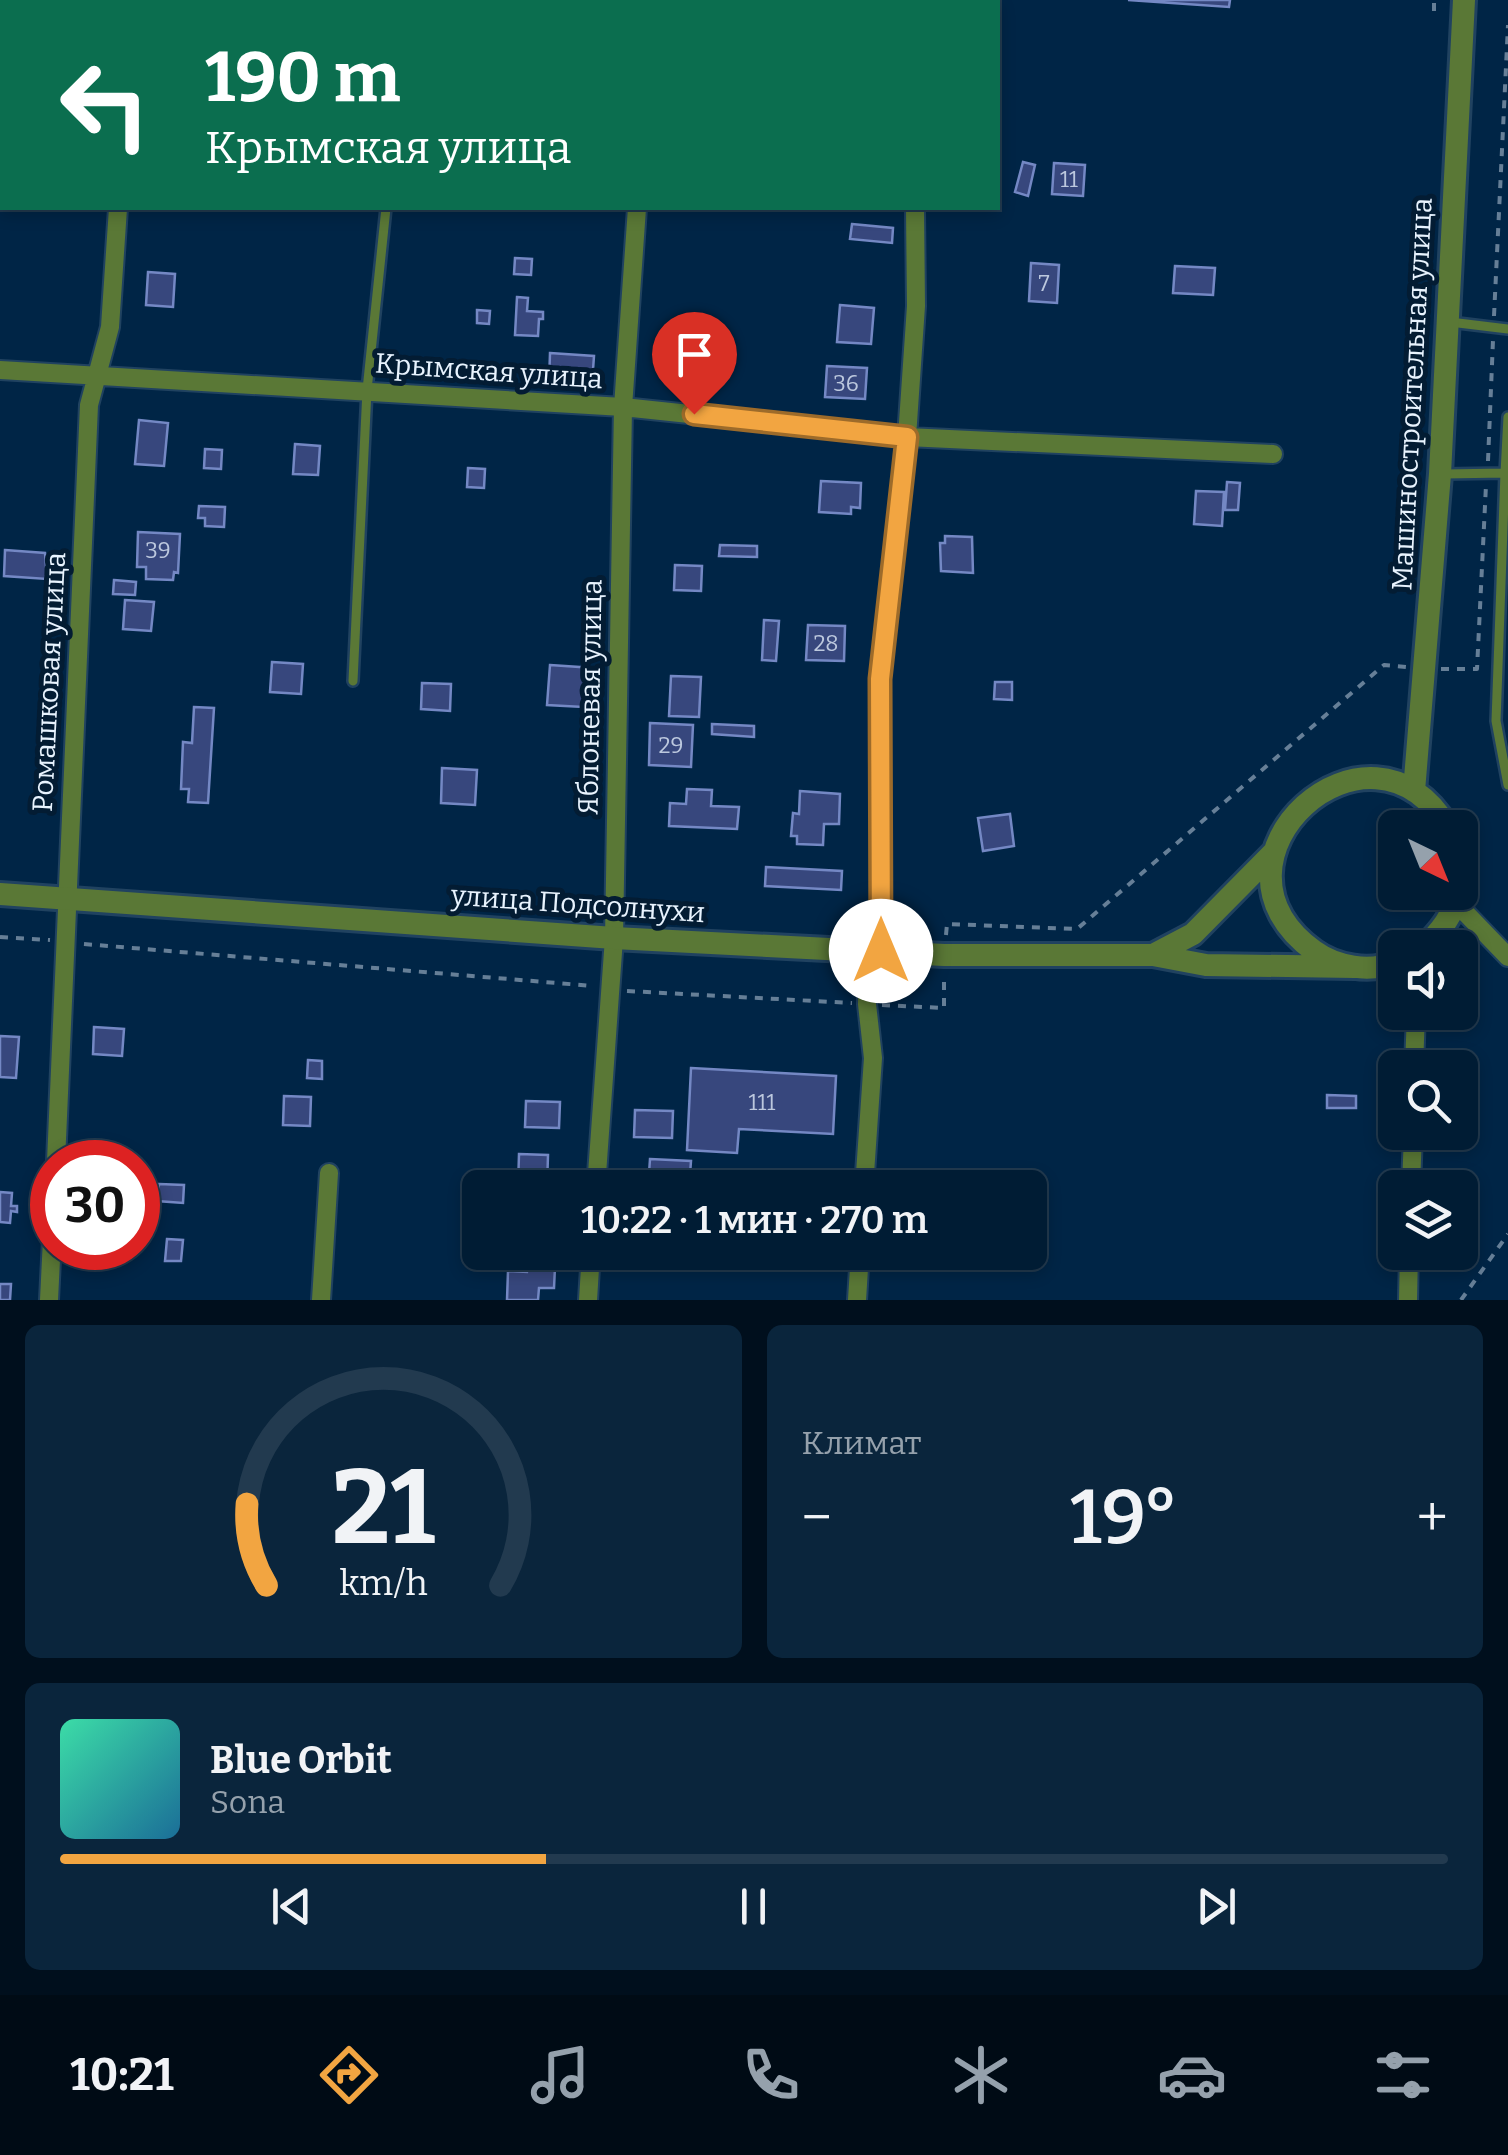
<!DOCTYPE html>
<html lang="ru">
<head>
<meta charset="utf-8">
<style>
  :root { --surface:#001c34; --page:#0a253c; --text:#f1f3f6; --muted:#95a1ac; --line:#223a4f; --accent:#f2a541 }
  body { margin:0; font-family:Bitter,serif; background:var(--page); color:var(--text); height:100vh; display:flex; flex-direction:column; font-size:38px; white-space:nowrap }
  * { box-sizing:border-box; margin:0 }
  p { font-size:32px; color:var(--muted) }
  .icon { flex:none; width:55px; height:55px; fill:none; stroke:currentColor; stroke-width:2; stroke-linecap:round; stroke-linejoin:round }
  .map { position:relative; height:1300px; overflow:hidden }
  .drawer { display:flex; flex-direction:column; gap:25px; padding:25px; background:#000f1d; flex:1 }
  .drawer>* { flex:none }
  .hud { position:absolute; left:0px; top:0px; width:1000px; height:210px; box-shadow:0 5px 15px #0003,0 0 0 2px var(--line); background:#0b6e4f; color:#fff; overflow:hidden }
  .needle { width:65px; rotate:137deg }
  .fabs { position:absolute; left:1378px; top:810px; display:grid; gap:20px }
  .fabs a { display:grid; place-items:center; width:100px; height:100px; border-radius:15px; background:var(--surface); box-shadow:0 5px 15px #0003,0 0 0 2px var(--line); font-size:50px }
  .speed { position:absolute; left:30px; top:1140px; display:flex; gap:20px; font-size:50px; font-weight:700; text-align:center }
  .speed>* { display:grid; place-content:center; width:130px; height:130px; border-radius:50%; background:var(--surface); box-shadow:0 5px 15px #0003,0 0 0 2px var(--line); line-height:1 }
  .speed .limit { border:15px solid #d22; background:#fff; color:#111 }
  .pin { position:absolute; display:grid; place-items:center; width:85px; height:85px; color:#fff; margin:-102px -42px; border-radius:50% 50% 50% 0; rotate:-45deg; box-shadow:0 0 10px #0007 }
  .pin .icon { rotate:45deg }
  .me { position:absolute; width:110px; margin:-55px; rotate:0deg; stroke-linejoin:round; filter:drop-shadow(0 0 8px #0008) }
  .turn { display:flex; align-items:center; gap:35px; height:210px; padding:0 40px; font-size:45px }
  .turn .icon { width:130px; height:130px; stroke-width:2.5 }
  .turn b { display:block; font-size:70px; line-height:85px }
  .big { font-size:75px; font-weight:600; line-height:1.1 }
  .drawer .tile { flex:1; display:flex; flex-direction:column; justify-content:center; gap:15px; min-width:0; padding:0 35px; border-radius:15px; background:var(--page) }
  .drawer .dial { align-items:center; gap:0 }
  .dial svg { height:260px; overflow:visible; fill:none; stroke:var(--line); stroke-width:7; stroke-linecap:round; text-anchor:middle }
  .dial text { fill:var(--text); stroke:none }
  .song { display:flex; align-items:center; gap:30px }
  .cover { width:120px; height:120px; border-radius:15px; background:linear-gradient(135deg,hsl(160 70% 55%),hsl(200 70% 35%)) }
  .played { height:10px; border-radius:5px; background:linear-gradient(90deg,var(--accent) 35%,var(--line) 35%) }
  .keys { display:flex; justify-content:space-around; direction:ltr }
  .heat { display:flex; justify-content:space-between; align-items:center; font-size:55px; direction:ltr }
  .drawer .tiles { flex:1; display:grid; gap:25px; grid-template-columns:1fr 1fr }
  .tile:last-child { grid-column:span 2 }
  .trip { position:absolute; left:462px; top:1170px; width:585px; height:100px; border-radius:15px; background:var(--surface); box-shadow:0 5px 15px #0003,0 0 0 2px var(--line); font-weight:600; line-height:100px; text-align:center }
  .dock { display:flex; height:160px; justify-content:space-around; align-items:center; background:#000b15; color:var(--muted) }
  .dock .icon { width:70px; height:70px }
  .dock .selected { color:var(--accent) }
  .dock b { font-size:45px; color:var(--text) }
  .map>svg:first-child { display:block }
</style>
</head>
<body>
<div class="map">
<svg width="1508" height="1300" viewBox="0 0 1508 1300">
  <rect width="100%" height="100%" fill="#002546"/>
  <!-- building -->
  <path fill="#37477d" stroke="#7488c4" stroke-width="2.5" d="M 1128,0 L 1230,0 L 1229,7 Z
    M 1023,162 L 1035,165 L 1028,196 L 1015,192 Z
    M 1054,163 L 1085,165 L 1083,196 L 1052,194 Z
    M 852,224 L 893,228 L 892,243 L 850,239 Z
    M 515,258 L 532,259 L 531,275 L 514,274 Z
    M 1031,263 L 1059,265 L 1057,303 L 1029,301 Z
    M 1175,266 L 1215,268 L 1213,295 L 1173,293 Z
    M 148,272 L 175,274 L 173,307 L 146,305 Z
    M 517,297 L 528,298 L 527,311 L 543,312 L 543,319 L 539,319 L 538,336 L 515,335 Z
    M 840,305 L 874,308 L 871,344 L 837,342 Z
    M 477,310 L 490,311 L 489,324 L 477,323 Z
    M 550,353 L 594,356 L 593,370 L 598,371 L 597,386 L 549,384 Z
    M 827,366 L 867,368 L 865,399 L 825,397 Z
    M 139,420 L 168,423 L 164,466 L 135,464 Z
    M 295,444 L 320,446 L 318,475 L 293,474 Z
    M 205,449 L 222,450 L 221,469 L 204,468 Z
    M 468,468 L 485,469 L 484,488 L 467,487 Z
    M 821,481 L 861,483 L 860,508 L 851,507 L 851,514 L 819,512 Z
    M 1227,482 L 1240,483 L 1238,510 L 1225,510 Z
    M 1196,491 L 1224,492 L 1222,526 L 1194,524 Z
    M 199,506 L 225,507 L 224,527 L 205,526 L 205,518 L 198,518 Z
    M 138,532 L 180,534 L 178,573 L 174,572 L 173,580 L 146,579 L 146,567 L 137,567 Z
    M 945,536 L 972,537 L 973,573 L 941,571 L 940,543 L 945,543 Z
    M 720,545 L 757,546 L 757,557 L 719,556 Z
    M 5,550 L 45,553 L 47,579 L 4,576 Z
    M 675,565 L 702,566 L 701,591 L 674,590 Z
    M 114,580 L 136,582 L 135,595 L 113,594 Z
    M 125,600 L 154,602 L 151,631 L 123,629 Z
    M 764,620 L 779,621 L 776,661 L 762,660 Z
    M 808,625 L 845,626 L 844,661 L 806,660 Z
    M 272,662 L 303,664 L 301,694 L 270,692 Z
    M 550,665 L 594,668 L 593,682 L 585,681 L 583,707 L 547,705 Z
    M 671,676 L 701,677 L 699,717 L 669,716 Z
    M 995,682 L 1012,682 L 1012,700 L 994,699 Z
    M 422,683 L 451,684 L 450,711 L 421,709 Z
    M 194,707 L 214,708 L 208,803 L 188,802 L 189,789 L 181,789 L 183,742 L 192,743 Z
    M 650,723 L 693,725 L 691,767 L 649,765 Z
    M 712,724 L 754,726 L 754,737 L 712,734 Z
    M 442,768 L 477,770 L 475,805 L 441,803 Z
    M 687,789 L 712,790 L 711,806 L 739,807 L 737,829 L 669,826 L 670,803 L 686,804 Z
    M 800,791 L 840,794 L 839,824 L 824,824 L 823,845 L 797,844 L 797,836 L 791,836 L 793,813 L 799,814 Z
    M 1010,814 L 1014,846 L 983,851 L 978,818 Z
    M 766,867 L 842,871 L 841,890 L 765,886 Z
    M 94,1027 L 124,1029 L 122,1056 L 93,1054 Z
    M 0,1036 L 19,1037 L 16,1078 L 0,1077 Z
    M 308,1060 L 322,1061 L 322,1079 L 307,1078 Z
    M 691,1068 L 836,1076 L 833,1134 L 739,1129 L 737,1153 L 687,1150 Z
    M 1327,1095 L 1356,1096 L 1356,1108 L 1327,1108 Z
    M 284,1096 L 311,1097 L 310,1126 L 283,1125 Z
    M 526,1101 L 560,1102 L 559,1128 L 525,1127 Z
    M 635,1110 L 673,1111 L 672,1138 L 634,1137 Z
    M 519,1154 L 548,1155 L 547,1188 L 518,1188 Z
    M 650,1159 L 691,1161 L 689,1188 L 648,1188 Z
    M 159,1184 L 184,1185 L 183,1203 L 157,1201 Z
    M 0,1192 L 12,1193 L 11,1206 L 17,1206 L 17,1212 L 11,1211 L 10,1223 L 0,1222 Z
    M 167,1239 L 183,1240 L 181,1261 L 165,1261 Z
    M 528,1266 L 555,1267 L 554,1288 L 539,1288 L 538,1300 L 507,1300 L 508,1271 L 527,1272 Z
    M 0,1284 L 11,1284 L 10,1300 L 0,1300 Z"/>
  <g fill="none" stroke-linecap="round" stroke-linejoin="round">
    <defs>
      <path id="service" d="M 1450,322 L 1508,329
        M 1505,473 L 1496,721 L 1508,785
        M 1444,474 L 1505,473 L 1508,417
        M 353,681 L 367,390 L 386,208"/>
      <path id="minor" d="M 0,370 L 623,407 L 907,437 L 1273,454
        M 1456,903 L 1508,957
        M 881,951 L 880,679 L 907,437 L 916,306 L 915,208
        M 1414,1068 L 1416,1012
        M 56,1162 L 89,405 L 110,327 L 118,208
        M 596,1188 L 614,938 L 623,407 L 637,208
        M 864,1188 L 873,1058 L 867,1004 L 868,951
        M 1411,1188 L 1413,1132
        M 49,1300 L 52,1239
        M 321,1300 L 329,1173
        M 588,1300 L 591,1252
        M 857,1300 L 860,1252
        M 1408,1300 L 1409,1252"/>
      <path id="tertiary" d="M 1414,791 L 1440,474 L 1464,0
        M 1460,866 L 1460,878
        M 0,894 L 614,938 L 944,955 L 1153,955 L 1206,965 L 1355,967
        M 1423,948 C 1440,932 1454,915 1458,892
        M 1153,955 L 1193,934 L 1274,852
        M 1395,962 C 1370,973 1336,967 1314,951 C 1188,860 1370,695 1448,828"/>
    </defs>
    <!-- service casing -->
    <use href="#service" stroke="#204260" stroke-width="14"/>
    <!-- minor casing -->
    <use href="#minor" stroke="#204260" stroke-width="22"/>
    <!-- tertiary casing -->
    <use href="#tertiary" stroke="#204260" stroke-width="28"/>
    <!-- path -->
    <path stroke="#667f97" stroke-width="4" stroke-dasharray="8 8" stroke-linecap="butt" d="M 1434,11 L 1434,0
      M 1494,316 L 1508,25
      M 1488,461 L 1493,340
      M 1441,669 L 1477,669 L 1486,485
      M 946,935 L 947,924 L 1077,929 L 1384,665 L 1407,667
      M 0,937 L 50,940
      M 84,944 L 593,986
      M 627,991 L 852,1003
      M 882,1005 L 944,1008 L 944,975
      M 1461,1300 L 1508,1234"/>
    <!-- service -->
    <use href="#service" stroke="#5a7836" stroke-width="9"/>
    <!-- minor -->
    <use href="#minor" stroke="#5a7836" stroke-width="18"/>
    <!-- tertiary -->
    <use href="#tertiary" stroke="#5a7836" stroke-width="22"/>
  </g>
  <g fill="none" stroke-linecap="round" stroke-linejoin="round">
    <defs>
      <path id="route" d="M 694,414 L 907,437 L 880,679 L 881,951"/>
    </defs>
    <!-- route casing -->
    <use href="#route" stroke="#9d6b2a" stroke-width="25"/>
    <!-- route -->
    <use href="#route" stroke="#f2a541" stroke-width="18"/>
  </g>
  <g text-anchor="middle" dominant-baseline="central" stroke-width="10" stroke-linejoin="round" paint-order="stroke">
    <!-- number labels -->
    <g font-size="22" fill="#bcc8de">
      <text x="1069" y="179">11</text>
      <text x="1044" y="283">7</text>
      <text x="846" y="383">36</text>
      <text x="158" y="550">39</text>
      <text x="826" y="643">28</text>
      <text x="671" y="745">29</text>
      <text x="762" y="1102">111</text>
    </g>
    <!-- street labels -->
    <g font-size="28" fill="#e8f3fe" stroke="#031c33">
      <text transform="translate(489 371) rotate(4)">Крымская улица</text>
      <text transform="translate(1412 394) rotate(-87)">Машиностроительная улица</text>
      <text transform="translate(49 682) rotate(-87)">Ромашковая улица</text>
      <text transform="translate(590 697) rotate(-89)">Яблоневая улица</text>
      <text transform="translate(578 904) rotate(4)">улица Подсолнухи</text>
    </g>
  </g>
</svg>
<div class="fabs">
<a><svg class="needle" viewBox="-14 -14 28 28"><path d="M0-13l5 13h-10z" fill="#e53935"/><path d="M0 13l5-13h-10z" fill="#95a1ac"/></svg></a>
<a><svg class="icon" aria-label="sound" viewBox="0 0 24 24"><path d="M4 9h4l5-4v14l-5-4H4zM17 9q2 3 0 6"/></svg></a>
<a><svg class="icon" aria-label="search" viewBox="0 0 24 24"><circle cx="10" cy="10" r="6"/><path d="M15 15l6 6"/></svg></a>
<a><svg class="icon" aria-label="layers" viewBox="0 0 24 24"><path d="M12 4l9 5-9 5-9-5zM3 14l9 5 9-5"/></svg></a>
</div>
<div class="speed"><div class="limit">30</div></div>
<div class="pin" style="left:694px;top:414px;background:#d93025"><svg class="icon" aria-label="arrive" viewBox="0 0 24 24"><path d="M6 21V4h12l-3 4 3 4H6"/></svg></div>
<svg class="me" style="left:881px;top:951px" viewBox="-20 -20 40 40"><circle r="19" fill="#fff"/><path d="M0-13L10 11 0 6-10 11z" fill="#f2a541"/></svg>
<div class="trip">10:22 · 1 мин · 270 m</div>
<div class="hud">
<div class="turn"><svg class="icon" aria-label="left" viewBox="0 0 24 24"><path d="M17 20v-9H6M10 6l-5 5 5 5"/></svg><div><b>190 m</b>Крымская улица</div></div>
</div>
</div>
<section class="drawer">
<div class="tiles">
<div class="tile dial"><svg viewBox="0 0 100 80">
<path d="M14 69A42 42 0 1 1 86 69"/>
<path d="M14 69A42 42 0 0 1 8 44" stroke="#f2a541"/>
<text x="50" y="56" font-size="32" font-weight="700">21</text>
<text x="50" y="72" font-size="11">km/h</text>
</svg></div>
<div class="tile"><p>Климат</p>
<div class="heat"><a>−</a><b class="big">19°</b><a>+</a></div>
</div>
<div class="tile">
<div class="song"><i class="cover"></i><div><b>Blue Orbit</b><p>Sona</p></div></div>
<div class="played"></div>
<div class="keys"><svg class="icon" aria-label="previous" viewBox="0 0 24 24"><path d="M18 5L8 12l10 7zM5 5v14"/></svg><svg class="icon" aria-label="pause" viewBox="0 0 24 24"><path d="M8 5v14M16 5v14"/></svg><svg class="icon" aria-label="next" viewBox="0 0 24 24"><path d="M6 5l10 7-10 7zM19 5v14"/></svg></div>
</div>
</div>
</section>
<nav class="dock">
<b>10:21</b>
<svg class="icon selected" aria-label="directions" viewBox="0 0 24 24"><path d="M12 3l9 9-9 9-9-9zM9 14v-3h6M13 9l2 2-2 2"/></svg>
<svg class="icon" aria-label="music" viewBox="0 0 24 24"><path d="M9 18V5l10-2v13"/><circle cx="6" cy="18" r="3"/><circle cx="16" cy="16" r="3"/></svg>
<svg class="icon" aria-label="phone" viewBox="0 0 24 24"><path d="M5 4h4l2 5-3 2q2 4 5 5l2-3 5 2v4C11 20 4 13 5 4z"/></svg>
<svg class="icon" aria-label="climate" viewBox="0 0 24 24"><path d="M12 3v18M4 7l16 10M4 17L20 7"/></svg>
<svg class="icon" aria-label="car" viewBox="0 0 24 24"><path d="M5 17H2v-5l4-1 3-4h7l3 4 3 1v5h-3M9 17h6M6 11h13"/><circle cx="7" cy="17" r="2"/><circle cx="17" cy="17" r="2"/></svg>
<svg class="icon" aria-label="filters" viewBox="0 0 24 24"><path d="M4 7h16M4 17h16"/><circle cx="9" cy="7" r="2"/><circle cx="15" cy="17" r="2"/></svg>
</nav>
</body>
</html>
